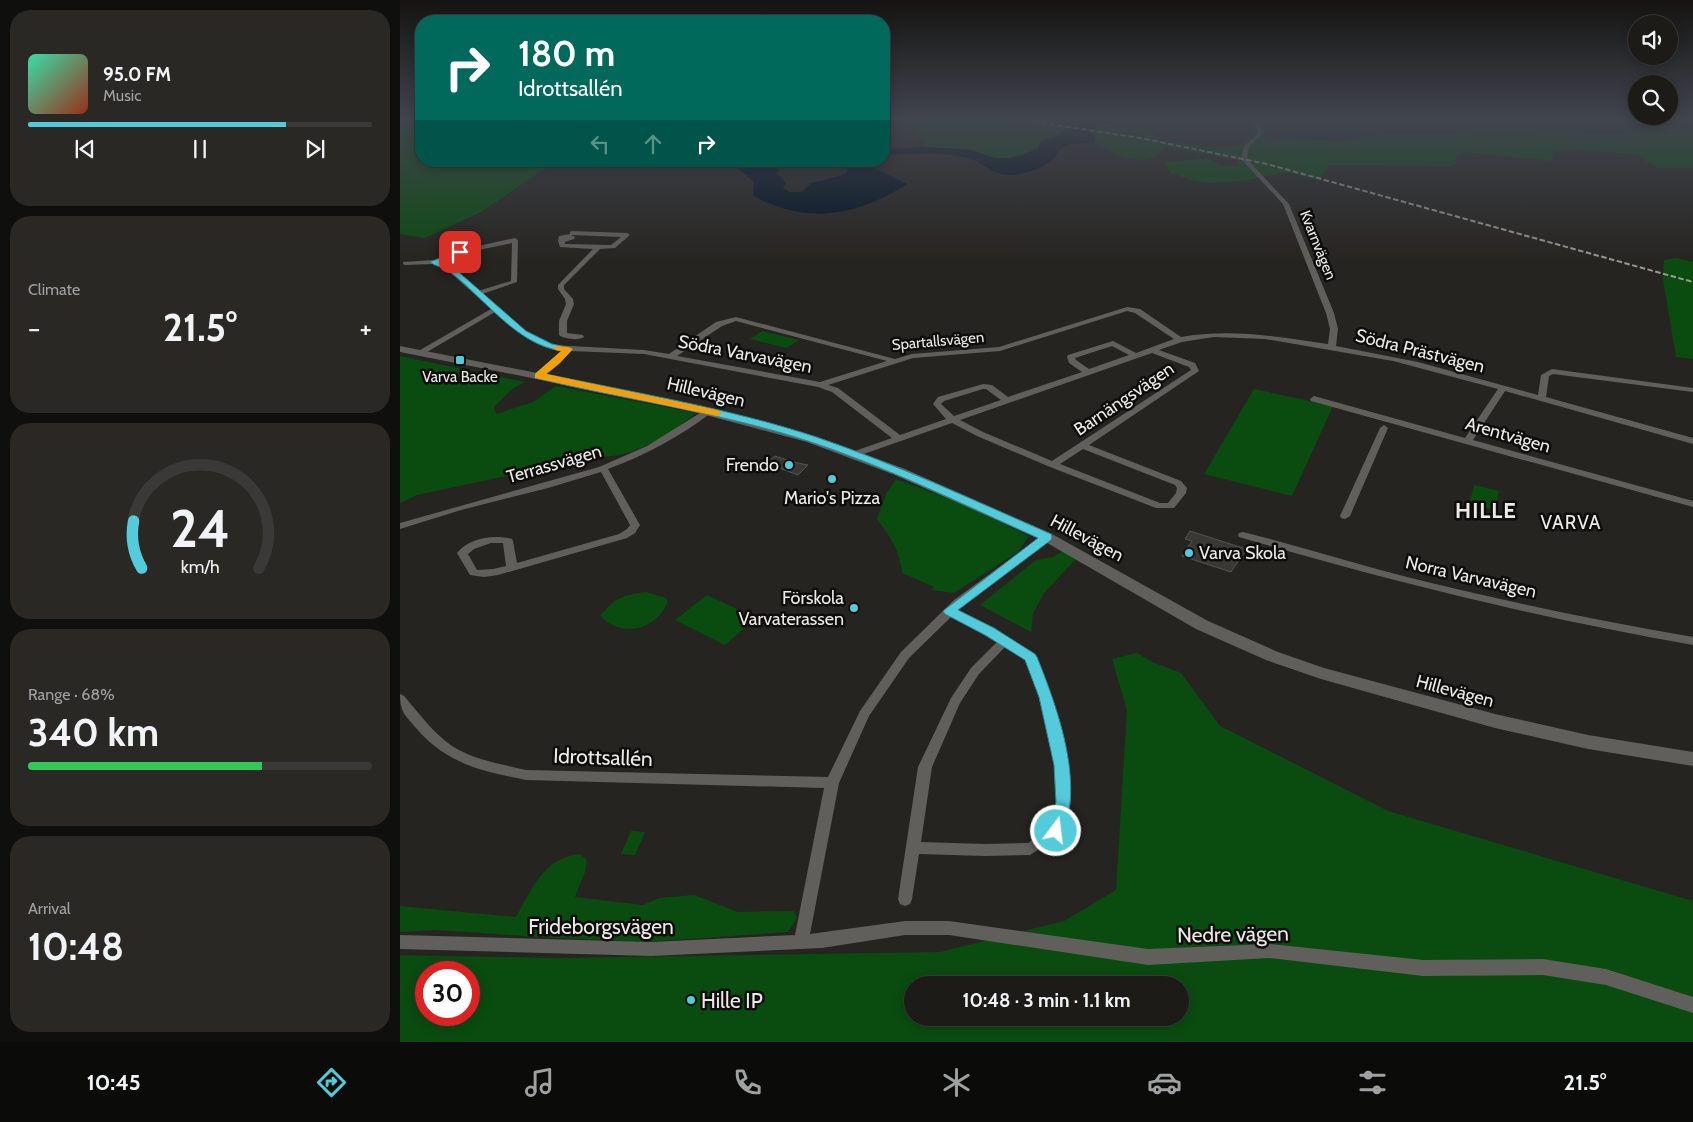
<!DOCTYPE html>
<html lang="en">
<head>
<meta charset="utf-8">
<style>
  :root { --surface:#1c1b18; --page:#292825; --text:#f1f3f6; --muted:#a0a1a2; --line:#3a3937; --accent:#53cbdb }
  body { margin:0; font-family:Cabin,sans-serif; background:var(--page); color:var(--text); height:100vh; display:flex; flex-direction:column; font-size:19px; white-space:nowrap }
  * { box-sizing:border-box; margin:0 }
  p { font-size:16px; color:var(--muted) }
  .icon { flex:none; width:28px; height:28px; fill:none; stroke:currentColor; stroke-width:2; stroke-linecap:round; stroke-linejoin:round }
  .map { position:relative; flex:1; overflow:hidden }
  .side { display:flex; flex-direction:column; gap:10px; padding:10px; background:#0f0f0d; width:400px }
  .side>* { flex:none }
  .banner { position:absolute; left:15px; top:15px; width:475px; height:152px; border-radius:20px; box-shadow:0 2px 12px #0003,0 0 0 1px var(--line); background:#00695c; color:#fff; overflow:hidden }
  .controls { position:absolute; left:1228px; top:15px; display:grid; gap:10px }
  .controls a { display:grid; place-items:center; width:50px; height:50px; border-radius:50%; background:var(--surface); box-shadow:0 2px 12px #0003,0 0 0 1px var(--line); font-size:25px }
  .speed { position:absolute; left:15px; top:961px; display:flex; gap:10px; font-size:25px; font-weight:700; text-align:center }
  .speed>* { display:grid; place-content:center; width:65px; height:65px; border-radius:50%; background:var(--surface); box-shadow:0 2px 12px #0003,0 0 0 1px var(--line); line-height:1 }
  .speed .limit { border:8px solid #d22; background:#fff; color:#111 }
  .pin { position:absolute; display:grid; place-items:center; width:42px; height:42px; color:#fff; margin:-21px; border-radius:10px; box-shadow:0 2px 8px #0006 }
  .me { position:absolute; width:55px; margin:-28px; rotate:15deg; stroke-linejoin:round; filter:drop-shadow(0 0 4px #0008) }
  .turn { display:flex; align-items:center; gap:18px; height:105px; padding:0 20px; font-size:22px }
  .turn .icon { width:65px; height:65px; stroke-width:2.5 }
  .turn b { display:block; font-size:35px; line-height:42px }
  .lanes { display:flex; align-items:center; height:48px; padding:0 20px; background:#0003; justify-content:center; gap:25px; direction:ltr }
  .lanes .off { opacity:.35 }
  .big { font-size:38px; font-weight:700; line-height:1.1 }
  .side .tile { flex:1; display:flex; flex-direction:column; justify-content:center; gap:8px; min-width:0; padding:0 18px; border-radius:20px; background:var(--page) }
  .side .dial { align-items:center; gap:0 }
  .dial svg { height:130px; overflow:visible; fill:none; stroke:var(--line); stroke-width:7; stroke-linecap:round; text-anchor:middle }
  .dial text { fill:var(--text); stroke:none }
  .song { display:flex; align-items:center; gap:15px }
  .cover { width:60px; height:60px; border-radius:8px; background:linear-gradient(135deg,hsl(160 70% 55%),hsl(10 70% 35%)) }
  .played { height:5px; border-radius:2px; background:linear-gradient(90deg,var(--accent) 75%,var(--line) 75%) }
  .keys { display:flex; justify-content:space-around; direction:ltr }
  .heat { display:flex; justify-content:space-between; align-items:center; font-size:28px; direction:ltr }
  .charge { height:8px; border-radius:4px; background:linear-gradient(90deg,#34c759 68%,var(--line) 0) }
  .trip { position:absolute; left:504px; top:976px; width:285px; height:50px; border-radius:25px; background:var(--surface); box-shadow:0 2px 12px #0003,0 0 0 1px var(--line); font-weight:700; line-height:50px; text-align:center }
  .menu { display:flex; height:80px; justify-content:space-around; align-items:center; background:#0b0b0a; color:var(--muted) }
  .menu .icon { width:35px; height:35px }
  .menu .selected { color:var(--accent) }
  .menu b { font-size:22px; color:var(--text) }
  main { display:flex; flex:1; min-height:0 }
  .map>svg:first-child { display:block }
</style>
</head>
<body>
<main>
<section class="side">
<div class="tile">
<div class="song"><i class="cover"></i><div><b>95.0 FM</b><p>Music</p></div></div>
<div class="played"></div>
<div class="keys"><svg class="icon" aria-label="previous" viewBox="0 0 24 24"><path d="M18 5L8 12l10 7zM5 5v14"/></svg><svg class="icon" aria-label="pause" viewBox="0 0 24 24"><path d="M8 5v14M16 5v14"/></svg><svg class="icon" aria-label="next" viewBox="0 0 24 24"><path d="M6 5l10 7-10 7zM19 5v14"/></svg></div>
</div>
<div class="tile"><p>Climate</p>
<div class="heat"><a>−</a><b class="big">21.5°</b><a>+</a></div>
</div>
<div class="tile dial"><svg viewBox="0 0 100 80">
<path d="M14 69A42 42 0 1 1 86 69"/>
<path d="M14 69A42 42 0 0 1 9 40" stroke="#53cbdb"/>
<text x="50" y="56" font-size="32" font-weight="700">24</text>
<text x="50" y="72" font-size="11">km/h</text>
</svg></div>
<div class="tile"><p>Range · 68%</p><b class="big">340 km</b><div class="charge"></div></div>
<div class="tile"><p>Arrival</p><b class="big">10:48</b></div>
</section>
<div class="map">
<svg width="1293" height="1042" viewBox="0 0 1293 1042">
  <rect width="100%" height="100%" fill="#262420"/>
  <!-- green -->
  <path fill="#0a4b10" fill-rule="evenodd" d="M 503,118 L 605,118 L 666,128 L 661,133 L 647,138 L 638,148 L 624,155 L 608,158 L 595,158 L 571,150 L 527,147 L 523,145 L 524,142 Z
    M 821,118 L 892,118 L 893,121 L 891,123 L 864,126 L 867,138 L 940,141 L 985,134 L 1049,135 C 1057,134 1060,131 1067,128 C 1072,126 1080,126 1086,126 C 1102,126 1119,127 1136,128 C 1176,132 1216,141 1254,127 L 1186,118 L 1270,118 L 1279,122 L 1266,123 L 1265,129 L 1293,130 L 1293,168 L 1257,168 L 1239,156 L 1230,154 L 1183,150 L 1154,151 L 1152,161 L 1062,152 L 1056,155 L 1056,164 L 1052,166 L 930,165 L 918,180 L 886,172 L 849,180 L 813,183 L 790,180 L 771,173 L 763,162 L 810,158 L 820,166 L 839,166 L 837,160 L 765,147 C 749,172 713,156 695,141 L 695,136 L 690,133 L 695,125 L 714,122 L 740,127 L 761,138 L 806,147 L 837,146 L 854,136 L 855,132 Z
    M 0,120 L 21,120 L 21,161 L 156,161 L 81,212 L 25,238 L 0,234 Z
    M 1277,258 L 1293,262 L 1293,359 L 1276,357 L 1263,279 L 1264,260 Z
    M 362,331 L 399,340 L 387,348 L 350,339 Z
    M 0,356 L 125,382 L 111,390 L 94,407 L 96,414 L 133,402 L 156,386 L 296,413 C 271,433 234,459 201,456 L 17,495 L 0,503 Z
    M 854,389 L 933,406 L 892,496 L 804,474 Z
    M 496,479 L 565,505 L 629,536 L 618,552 L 554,593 L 531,590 L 534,587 L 502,573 C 500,551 490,536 477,519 L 486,494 Z
    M 1074,485 L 1099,491 L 1095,510 L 1069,504 Z
    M 663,551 L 676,559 L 644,593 L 633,613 L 631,632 L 580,605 L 636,560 L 653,557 Z
    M 246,592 L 266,598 L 268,602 C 255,631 222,638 200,616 C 215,598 223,595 246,592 Z
    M 307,595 L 356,618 L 325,645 L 275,620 Z
    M 737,653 L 752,662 L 781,673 L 820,726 L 988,811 L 1293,901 L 1293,1042 L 0,1042 L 0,955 L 155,958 L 540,952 L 664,921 L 716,890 L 727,710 L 712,659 ZM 26,972 L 69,972 L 69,1015 L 26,1015 ZM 512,985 L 780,985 L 780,1018 L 512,1018 Z
    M 231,831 L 245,832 L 235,855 L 221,854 Z
    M 180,854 L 187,860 L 185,872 L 175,897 L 243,905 L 259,898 L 294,895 L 338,912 L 394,911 L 397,918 L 388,932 L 245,942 L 139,937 L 36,930 L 0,932 L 0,906 L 116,917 C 132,889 143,858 180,854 Z"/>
  <!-- water -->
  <path fill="#012" d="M 693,118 L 715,118 L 714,122 L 695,125 L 690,133 L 695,136 L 695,141 C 685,145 672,141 662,148 C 658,151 656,156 652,160 C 640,170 625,174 610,175 C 592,175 583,162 568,158 C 540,151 512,154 484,155 L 484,149 L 521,147 L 563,149 L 571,150 L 595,158 L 608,158 L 623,155 L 638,148 L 641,140 L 654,137 L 668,128 L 666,124 Z
    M 323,161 L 357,161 L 380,169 L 377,173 L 386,183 L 383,188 L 389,192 L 402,192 L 411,183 L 443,175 L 448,171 L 444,166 L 436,161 L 468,161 L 464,163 L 507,184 C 470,208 428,221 385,209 C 373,205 363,202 353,195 L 354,182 L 337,168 Z"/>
  <!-- building -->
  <path fill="#3a3834" stroke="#55534f" d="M 375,456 L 393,462 L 408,465 L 398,475 L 366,463 Z
    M 790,531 L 849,550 L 844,558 L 841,557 L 831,572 L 782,556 L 792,541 L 785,539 Z"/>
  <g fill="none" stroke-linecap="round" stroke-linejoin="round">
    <!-- minor -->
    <path fill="#615f5b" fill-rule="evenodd" d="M 850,118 L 854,118 L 862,130 L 861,136 L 849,146 L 847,159 L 889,204 L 934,313 L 938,329 L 936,346 L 1018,362 L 1138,395 L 1141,375 L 1152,369 L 1293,388 L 1293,392 L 1153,374 L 1149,376 L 1146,397 L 1293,438 L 1293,444 L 1105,391 L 1073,440 L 1293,501 L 1293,507 L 911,401 L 910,399 L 914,396 L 1065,438 L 1098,389 L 993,361 L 865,339 L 814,337 L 782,342 L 759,350 L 795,363 L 799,371 L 689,445 L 781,481 L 787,488 L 786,493 L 774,508 L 756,508 L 650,467 L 577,436 L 552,423 L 458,456 L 452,456 L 450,454 L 452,452 L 492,438 L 432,392 L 418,387 L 244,354 L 170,351 C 163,360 147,379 135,378 L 135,374 L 154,360 L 162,351 C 135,348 115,330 95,312 L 22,355 L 16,355 L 15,353 L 91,309 L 44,267 L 33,264 L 5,265 L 3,264 L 3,262 L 34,260 L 65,249 L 115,238 L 118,240 L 117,282 L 82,294 L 126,331 L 152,345 L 244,350 L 269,354 L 316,322 L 336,317 L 495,359 L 512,354 L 599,347 L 727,307 L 740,309 L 781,337 C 831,328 879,337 928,344 L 930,329 L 926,313 L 883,204 L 841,159 L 844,146 L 857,135 L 858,130 ZM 112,243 L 111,281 L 78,291 L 48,265 L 41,262 L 69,252 ZM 727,311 L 735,313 L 774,339 L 736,353 L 713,341 L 668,355 L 667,357 L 669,363 L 682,372 L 608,397 L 592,385 L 583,384 L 538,397 L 533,404 L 546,419 L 500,435 L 438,388 L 428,385 L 513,358 L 600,351 ZM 336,321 L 487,361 L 420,382 L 277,356 L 322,326 ZM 712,346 L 729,355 L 689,369 L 676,360 L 675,358 ZM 752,353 L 789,367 L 791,370 L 652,461 L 583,432 L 560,420 ZM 583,389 L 586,389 L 601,400 L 554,416 L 541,404 L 544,401 ZM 683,449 L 775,485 L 777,488 L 776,493 L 768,503 L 760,503 L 660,464 Z
      M 172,231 L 227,233 L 230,235 L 215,248 L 200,249 L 164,285 L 164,289 L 173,299 L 174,304 L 167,321 L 167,333 L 183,335 L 184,337 C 178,341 165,339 159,335 L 159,321 L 166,304 L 165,299 L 158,289 L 158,285 L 193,249 L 160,247 L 158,241 L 159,236 L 170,234 L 170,232 ZM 171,235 L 172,235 L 221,237 L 211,245 L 165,244 L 165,242 L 174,239 L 175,237 Z
      M 308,408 L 312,411 L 311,413 C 279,437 246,455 208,469 L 240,525 L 235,533 L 227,538 L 98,575 L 84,577 L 70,575 L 57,553 C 68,538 94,534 112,539 L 113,541 L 117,563 L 219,534 L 227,529 L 230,525 L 201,472 L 148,488 L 61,510 L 0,529 L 0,523 L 199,467 L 247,446 ZM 91,543 L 103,543 L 106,566 L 93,569 L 77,570 L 68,554 L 74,549 Z
      M 984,425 L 988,428 L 950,516 L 945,519 L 941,518 L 940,516 L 980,428 Z
      M 843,532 C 899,546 955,564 1011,578 C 1104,601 1198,621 1293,637 L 1293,645 C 1139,618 989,581 839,537 L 838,535 L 839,533 Z
      M 647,534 L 652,537 L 651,539 L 557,610 L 594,629 L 634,654 L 636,657 L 652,697 L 669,765 L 671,802 L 661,835 L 630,855 L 585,856 L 519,854 L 512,899 L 510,904 L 505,906 L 500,904 L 498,899 L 518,767 L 551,698 L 571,668 L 597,642 L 551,617 L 509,658 L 469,716 L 439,783 L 410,934 L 505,921 L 549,921 L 748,949 L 869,944 L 1023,960 L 1143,959 L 1206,969 L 1293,997 L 1293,1013 L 1206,985 L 1143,975 L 1023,976 L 869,958 L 748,965 L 549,935 L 505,935 L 422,948 L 251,956 L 0,949 L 0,935 L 251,942 L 395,935 L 424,788 L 126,780 C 81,771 47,764 16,728 C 5,715 0,712 0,694 L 4,696 C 19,713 33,733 52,746 C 74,760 101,764 126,770 L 428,777 L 460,711 L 501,652 L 554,600 L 643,535 ZM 605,647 L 625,660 L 640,697 L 655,765 L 657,802 L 650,827 L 628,843 L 585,844 L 521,842 L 532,767 L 560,703 L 579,674 Z"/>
    <!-- tertiary -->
    <path fill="#615f5b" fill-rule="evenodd" d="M 0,346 L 269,399 L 415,436 L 505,469 L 652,534 L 808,621 L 878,652 L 924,668 L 1095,714 L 1188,735 L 1293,752 L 1293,766 L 1188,749 L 1095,728 L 921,679 L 866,660 L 796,629 L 642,540 L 495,475 L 407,442 L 268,405 L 0,352 Z"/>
    <!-- rail -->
    <path stroke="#9a9895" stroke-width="2" stroke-dasharray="5.5 2.5" stroke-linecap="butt" d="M 610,118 L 740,138 L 867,164 L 1293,282"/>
  </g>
  <!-- sky -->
  <linearGradient id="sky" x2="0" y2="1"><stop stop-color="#151412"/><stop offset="0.45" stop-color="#41454e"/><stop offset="1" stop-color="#41454e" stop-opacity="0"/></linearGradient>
  <rect width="1293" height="264" fill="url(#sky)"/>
  <!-- route -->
  <path fill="#53cbdb" stroke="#36848e" d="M 58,251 L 64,252 L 41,262 L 54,268 L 126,331 L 152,344 L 171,348 L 171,351 L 146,374 C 235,393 329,408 416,437 C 496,464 573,500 651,534 L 652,537 L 651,540 L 558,610 L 594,628 L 635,654 L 637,657 C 657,707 686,785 661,836 L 656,838 L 650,836 L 648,831 L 656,802 L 654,765 L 639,697 L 625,660 L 585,635 L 545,614 L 543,611 L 638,538 C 562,504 487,467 408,441 C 319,412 226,400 135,378 L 135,374 L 162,351 C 115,344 86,299 50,272 C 44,267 36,267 30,262 Z"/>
  <!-- slow -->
  <path fill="#f59e0b" d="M 155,346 L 168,347 L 173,349 L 160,363 L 146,374 L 317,410 L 322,413 L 317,416 L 135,378 L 135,374 L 161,351 L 155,350 Z"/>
  <!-- markers -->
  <g fill="#53cbdb" stroke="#0e0d0c" stroke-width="2">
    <rect x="55" y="355" width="10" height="10" rx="2.5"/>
    <circle cx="389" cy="465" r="5"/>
    <circle cx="432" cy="479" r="5"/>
    <circle cx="789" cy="553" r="5"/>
    <circle cx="454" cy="608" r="5"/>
    <circle cx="291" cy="1000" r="5"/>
  </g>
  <g text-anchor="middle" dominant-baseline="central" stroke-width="5" stroke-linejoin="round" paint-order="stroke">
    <!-- far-street labels -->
    <g font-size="15" fill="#ebeae7" stroke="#0e0d0c">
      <text transform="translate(918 245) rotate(68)">Kvarnvägen</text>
      <text transform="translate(538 341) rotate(-5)">Spartallsvägen</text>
    </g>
    <!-- far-poi labels -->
    <g font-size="15" fill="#ebeae7" stroke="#0e0d0c">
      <text x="60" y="377">Varva Backe</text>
    </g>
    <!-- street labels -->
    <g font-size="18" fill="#ebeae7" stroke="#0e0d0c">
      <text transform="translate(1020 351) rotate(14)">Södra Prästvägen</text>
      <text transform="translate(345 354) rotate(11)">Södra Varvavägen</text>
      <text transform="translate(306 392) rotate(13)">Hillevägen</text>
      <text transform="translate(724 399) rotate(-34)">Barnängsvägen</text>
      <text transform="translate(1108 435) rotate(16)">Arentvägen</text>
      <text transform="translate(154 464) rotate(-16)">Terrassvägen</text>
      <text transform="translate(687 538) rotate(28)">Hillevägen</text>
      <text transform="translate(1071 577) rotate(13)">Norra Varvavägen</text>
      <text transform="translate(1055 691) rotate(15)">Hillevägen</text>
    </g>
    <!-- poi labels -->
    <g font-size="18" fill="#ebeae7" stroke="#0e0d0c" text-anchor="end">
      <text x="379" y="465">Frendo</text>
      <text x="432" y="498" text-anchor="middle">Mario's Pizza</text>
      <text x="799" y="553" text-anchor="start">Varva Skola</text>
      <text x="444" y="598">Förskola<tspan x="444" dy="21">Varvaterassen</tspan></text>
    </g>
    <!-- neighbourhood labels -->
    <g font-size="19" letter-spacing="1" fill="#ebeae7" stroke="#0e0d0c">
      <text x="1171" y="522">VARVA</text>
    </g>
    <!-- near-street labels -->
    <g font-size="21" fill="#ebeae7" stroke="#0e0d0c">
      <text transform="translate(203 757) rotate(2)">Idrottsallén</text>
      <text x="201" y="926">Frideborgsvägen</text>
      <text transform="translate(833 934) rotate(-1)">Nedre vägen</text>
    </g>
    <!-- near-poi labels -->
    <g font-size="21" fill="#ebeae7" stroke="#0e0d0c" text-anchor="start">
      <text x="301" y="1000">Hille IP</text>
    </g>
    <!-- district labels -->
    <g font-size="22" font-weight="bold" letter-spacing="1" fill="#ebeae7" stroke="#0e0d0c">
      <text x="1086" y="510">HILLE</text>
    </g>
  </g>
</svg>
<div class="controls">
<a><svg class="icon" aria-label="sound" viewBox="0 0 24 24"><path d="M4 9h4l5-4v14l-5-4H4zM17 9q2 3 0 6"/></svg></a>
<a><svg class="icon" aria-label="search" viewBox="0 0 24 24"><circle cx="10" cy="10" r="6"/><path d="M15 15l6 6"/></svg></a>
</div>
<div class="speed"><div class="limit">30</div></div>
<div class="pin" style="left:60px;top:252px;background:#d93025"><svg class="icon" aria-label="arrive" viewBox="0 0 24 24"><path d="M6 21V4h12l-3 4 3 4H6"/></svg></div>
<svg class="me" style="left:656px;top:831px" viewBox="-20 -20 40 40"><circle r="17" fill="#53cbdb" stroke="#fff" stroke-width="3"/><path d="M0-11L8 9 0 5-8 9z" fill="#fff"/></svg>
<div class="trip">10:48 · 3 min · 1.1 km</div>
<div class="banner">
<div class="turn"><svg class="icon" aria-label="right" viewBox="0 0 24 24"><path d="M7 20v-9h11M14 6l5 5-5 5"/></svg><div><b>180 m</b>Idrottsallén</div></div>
<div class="lanes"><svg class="icon off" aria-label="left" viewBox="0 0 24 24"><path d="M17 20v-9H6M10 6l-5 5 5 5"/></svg><svg class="icon off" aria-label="ahead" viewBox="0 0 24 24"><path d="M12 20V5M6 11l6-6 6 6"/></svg><svg class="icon" aria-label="right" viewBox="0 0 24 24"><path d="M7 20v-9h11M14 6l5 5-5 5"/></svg></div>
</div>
</div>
</main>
<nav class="menu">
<b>10:45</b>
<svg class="icon selected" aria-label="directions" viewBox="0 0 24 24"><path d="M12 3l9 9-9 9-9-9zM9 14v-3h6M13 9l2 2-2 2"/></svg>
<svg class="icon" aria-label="music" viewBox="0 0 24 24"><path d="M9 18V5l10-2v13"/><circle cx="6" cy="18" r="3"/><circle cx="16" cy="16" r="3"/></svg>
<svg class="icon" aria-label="phone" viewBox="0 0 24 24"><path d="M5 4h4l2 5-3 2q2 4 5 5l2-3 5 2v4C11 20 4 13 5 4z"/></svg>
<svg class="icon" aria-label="climate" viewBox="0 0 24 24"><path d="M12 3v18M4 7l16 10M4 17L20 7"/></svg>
<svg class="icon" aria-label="car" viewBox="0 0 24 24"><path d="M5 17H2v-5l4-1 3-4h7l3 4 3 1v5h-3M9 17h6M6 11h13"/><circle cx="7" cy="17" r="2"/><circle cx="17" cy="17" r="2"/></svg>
<svg class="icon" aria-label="filters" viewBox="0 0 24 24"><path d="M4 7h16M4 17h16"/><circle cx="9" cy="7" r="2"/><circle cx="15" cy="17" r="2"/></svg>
<b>21.5°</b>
</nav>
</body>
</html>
